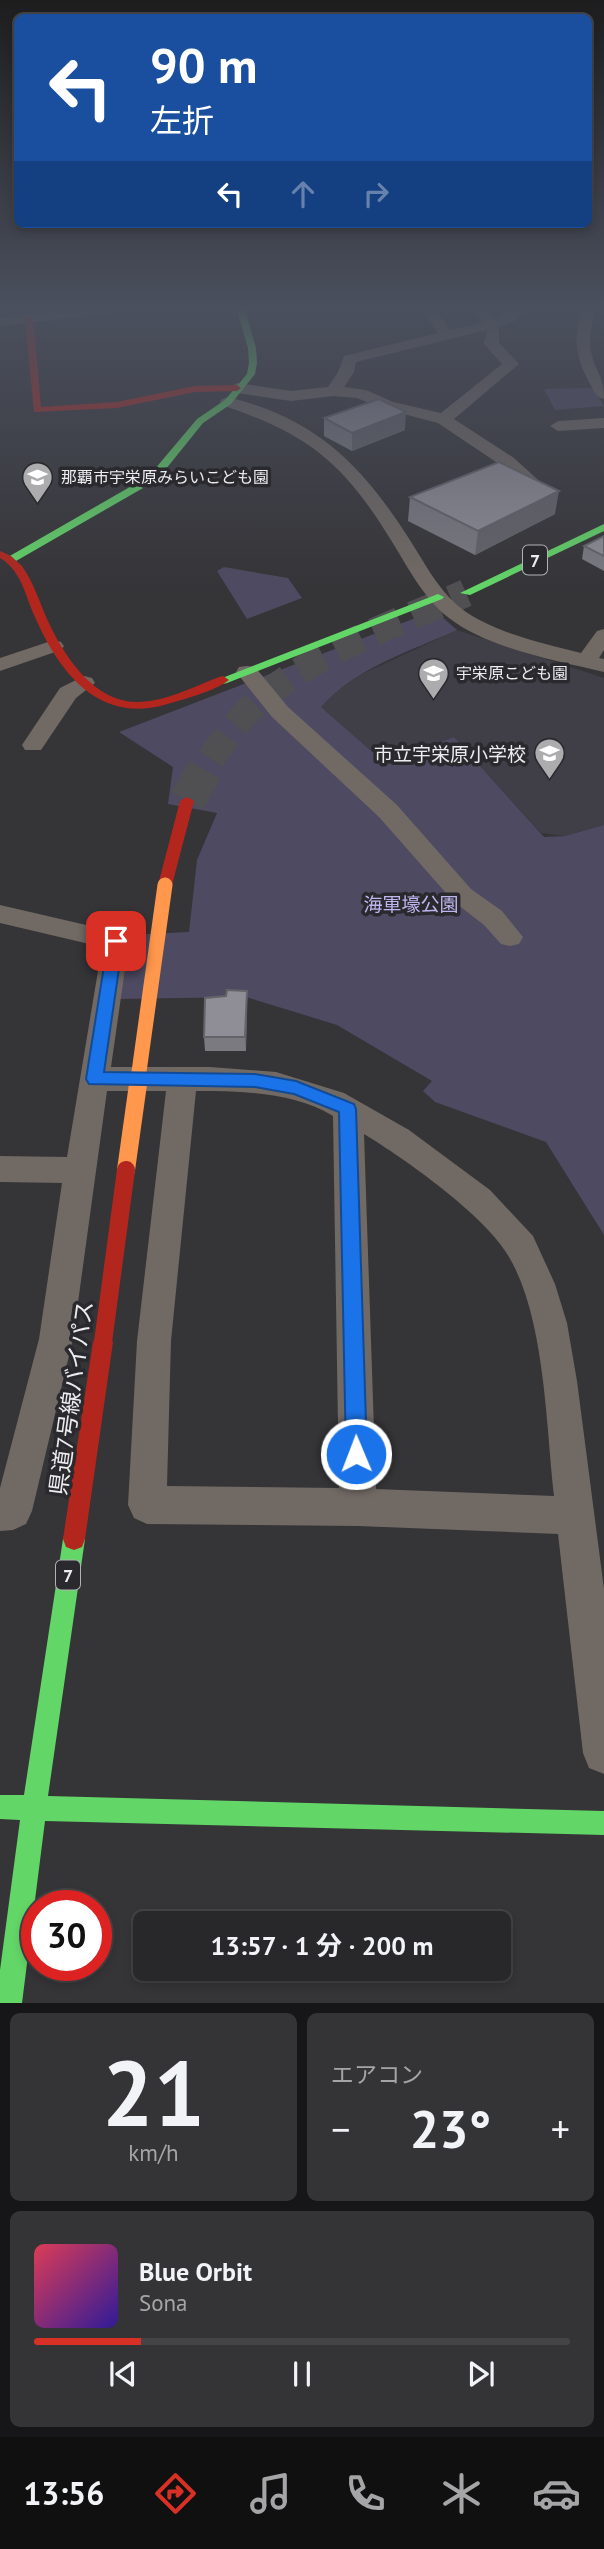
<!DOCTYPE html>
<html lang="ja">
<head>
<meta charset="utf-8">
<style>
  :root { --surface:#282729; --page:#343335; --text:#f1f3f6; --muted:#a5a5a8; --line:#444446; --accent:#d93025 }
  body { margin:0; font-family:"PT Sans","Noto Sans JP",sans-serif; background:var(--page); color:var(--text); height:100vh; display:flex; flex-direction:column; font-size:26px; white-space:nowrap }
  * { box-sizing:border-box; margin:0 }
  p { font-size:23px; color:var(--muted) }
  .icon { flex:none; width:38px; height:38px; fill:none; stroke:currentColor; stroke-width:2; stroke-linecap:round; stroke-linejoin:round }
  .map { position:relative; height:2003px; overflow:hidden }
  .panel { display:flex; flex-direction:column; gap:10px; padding:10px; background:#161517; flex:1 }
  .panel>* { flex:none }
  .guide { position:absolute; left:14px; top:14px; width:578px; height:214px; border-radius:10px; box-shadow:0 4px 10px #0003,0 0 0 2px var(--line); background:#1a4fa0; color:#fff; overflow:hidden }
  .speed { position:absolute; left:21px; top:1890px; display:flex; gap:14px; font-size:35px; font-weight:700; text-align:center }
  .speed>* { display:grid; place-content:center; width:91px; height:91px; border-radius:50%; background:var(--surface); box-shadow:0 4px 10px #0003,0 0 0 2px var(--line); line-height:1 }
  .speed .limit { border:10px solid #d22; background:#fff; color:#111 }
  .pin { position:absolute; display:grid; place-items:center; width:60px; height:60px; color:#fff; margin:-30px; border-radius:14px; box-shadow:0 4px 10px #0006 }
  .me { position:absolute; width:77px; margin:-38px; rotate:359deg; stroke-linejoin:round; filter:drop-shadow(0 0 5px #0008) }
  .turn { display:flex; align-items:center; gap:24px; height:147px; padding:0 21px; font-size:32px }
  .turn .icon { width:91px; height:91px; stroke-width:2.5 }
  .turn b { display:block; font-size:49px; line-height:60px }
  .lanes { display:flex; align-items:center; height:66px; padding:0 21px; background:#0003; justify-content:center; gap:35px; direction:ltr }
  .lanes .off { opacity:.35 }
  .big { font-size:52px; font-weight:700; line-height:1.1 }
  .panel .tile { flex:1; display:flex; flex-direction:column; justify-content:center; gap:10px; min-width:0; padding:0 24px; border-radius:10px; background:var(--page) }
  .panel .dial { align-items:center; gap:0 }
  .dial b { font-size:91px; line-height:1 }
  .song { display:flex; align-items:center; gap:21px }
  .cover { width:84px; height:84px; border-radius:10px; background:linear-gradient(135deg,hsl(350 70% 55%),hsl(250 70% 35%)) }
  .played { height:7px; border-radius:4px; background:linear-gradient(90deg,var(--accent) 20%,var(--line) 20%) }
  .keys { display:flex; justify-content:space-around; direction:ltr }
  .heat { display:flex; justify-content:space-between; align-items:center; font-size:38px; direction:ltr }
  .panel .tiles { flex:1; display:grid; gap:10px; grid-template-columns:1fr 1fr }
  .tile:last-child { grid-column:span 2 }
  .trip { position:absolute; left:133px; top:1911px; width:378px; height:70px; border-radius:10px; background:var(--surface); box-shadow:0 4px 10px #0003,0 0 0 2px var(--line); font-weight:700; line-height:70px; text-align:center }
  .menu { display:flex; height:112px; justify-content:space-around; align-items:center; background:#101010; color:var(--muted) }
  .menu .icon { width:49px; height:49px }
  .menu .selected { color:var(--accent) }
  .menu b { font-size:32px; color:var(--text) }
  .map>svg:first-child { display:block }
</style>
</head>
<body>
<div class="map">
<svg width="604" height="2003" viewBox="0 0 604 2003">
  <rect width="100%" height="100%" fill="#353437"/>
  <!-- built -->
  <path fill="#403f48" d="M 457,630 L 604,678 L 604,825 L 565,836 L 541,833 L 454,737 L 385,763 L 321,707 L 330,696 L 360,675 Z"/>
  <!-- green -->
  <path fill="#4e4a61" d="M 593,388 L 604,406 L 555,410 L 544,389 Z
    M 224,567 L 288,578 L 302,598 L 247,619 L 217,571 Z
    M 426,614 L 441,616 L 457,630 C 411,651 355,668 321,707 L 385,763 L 454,737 L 544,837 L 565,836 L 604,825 L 604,1235 L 546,1142 L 435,1102 L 423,1091 L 432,1081 L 337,1025 L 246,997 L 118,999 L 128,935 L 189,932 L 197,860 L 217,813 L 168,804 L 173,767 L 119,732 Z"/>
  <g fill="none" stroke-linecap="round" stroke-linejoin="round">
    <!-- primary-tunnel-far1 -->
    <path stroke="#505053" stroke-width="28" stroke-dasharray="28 14" stroke-linecap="butt" d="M 211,759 C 226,737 241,715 262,698 C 321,649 397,623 466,593"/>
    <!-- primary-tunnel -->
    <path stroke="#505053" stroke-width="36" stroke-dasharray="36 18" stroke-linecap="butt" d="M 187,801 L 212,758"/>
    <!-- street -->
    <path fill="#716964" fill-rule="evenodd" d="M 62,310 L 110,310 L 103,314 L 0,326 L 0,318 Z
      M 422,310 L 436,310 L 450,330 L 482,323 L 475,310 L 489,310 L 494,319 L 509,310 L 523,310 L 517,320 L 499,327 L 499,343 L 519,364 L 454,419 L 514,458 L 537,479 L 540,483 L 537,487 L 525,487 L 502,466 L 438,423 L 381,408 L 357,398 L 333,396 L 291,401 L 237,393 L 229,388 L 237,383 L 291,391 L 328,387 L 338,372 L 344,356 L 438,333 ZM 487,330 L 484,344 L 502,364 L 441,413 L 393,402 L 366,390 L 344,387 L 354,372 L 356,362 Z
      M 582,310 L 596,310 C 592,325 587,340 592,356 C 597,375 604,376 604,399 C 595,397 594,390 589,382 C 575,356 573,339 582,310 Z
      M 228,397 C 316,419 360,463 408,537 C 425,563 439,593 466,612 C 499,634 543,643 581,653 L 597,631 L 604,629 L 604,650 L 599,658 L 604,659 L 604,672 C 557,661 487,648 449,618 C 422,597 407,565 389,537 C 342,461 307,434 222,405 L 220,402 L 222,399 Z
      M 604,418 L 604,428 L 558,431 L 550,426 L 558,421 Z
      M 54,640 L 61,642 L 64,646 L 61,650 L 0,671 L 0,658 Z
      M 247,666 L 255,667 L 288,707 L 397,805 L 471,889 L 502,911 L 523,937 L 519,944 L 510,946 L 501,944 L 484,925 L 453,901 L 379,817 L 272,717 L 236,672 L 239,667 Z
      M 84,676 L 92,678 L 95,683 L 76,698 L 41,750 L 25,750 L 22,745 L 60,688 Z
      M 0,905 L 125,934 L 129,941 L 111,1067 L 210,1067 L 276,1072 L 344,1093 L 409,1130 L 490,1190 L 533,1236 L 555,1284 L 567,1323 L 577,1381 L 604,1589 L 604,1774 L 589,1768 L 583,1753 L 558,1534 L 358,1526 L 147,1524 L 134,1518 L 128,1505 L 137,1341 L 166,1091 L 107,1091 L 73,1339 L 32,1511 L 26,1524 L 13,1530 L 0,1531 L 0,1488 L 39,1339 L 62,1183 L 0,1182 L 0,1156 L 67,1157 L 102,947 L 0,923 ZM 196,1091 C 240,1091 294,1092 333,1116 L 339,1488 L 167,1486 L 171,1341 ZM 364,1134 C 405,1159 486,1216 509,1257 C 545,1318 546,1425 554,1496 L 376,1489 Z"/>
    <!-- fast -->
    <path fill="#63d668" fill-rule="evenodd" d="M 237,310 L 245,310 L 256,348 L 257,363 L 255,374 L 231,404 L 203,423 L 157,480 L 16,561 L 8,561 L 8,557 L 149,476 L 197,419 L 225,400 L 247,374 L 249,363 L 248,348 Z
      M 604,524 L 604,531 L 470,595 L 460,593 Z
      M 438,594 L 444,597 L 442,599 L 227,683 L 223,684 L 217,680 Z
      M 74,1528 L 82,1531 L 85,1539 L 48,1796 L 604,1811 L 604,1835 L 45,1821 L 22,2003 L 0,2003 L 0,1970 L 20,1820 L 0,1819 L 0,1795 L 24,1795 L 63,1539 L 66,1531 Z"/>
    <!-- jam -->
    <path fill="#b3261e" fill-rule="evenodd" d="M 29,316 L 33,318 L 41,407 L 117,402 L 195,386 L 237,385 L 241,388 L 237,391 L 195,392 L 117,408 L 34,412 L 25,318 Z
      M 0,551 L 11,556 L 22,566 C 34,583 39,601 47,619 C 63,654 93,702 137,702 C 165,702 193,687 219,677 L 223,676 L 229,680 C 216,691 181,700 164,705 C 98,723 59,672 35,617 C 25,596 22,571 0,558 Z
      M 187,797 L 194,801 L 172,885 L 165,890 L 158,885 L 180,801 Z
      M 103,1333 L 110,1336 L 113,1342 L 85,1539 L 82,1547 L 74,1550 L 66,1547 L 63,1539 L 93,1342 L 96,1336 Z"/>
    <!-- slow-bridge-far1 -->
    <path stroke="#ff974d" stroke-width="15" d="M 138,1079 L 165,885"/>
    <!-- slow-bridge -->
    <path stroke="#ff974d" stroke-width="18" d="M 126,1170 L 139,1077"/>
    <!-- jam-bridge -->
    <path stroke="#b3261e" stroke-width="18" d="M 103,1342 L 126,1170"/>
  </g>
  <!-- wall -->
  <path fill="#7b7a81" d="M 324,418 L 405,430 L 352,451 L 324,436 Z
    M 410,497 L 555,514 L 475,555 L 408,521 Z
    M 604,536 L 604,571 L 582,559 L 584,546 Z
    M 247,991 L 246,1051 L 205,1051 L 204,1037 L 226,996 Z"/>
  <!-- shaded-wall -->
  <path fill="#646369" d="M 406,412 L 405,430 L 352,451 L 352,433 Z
    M 559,491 L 555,514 L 475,555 L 478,531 Z
    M 247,991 L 247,1005 L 246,1051 L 245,1037 Z"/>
  <!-- building -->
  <path fill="#8f8e96" stroke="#646369" stroke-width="2" d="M 379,399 L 406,412 L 352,433 L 324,418 Z
    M 499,462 L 559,491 L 478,531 L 410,497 Z
    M 604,536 L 604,556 L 584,546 Z
    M 227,990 L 247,991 L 245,1037 L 204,1037 L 205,998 L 226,996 Z"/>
  <!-- sky -->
  <linearGradient id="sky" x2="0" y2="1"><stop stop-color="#1d1d1e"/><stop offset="0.52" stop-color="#4b505e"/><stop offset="1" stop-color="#4b505e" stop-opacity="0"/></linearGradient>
  <rect width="604" height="591" fill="url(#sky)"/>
  <!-- route -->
  <path fill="#1a73e8" stroke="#114b97" stroke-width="2" d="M 116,936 L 123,941 L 104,1072 L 255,1074 L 296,1081 L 354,1104 L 356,1109 L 367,1454 L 364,1461 L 356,1464 L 349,1461 L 346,1454 L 339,1112 L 294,1094 L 255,1087 L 89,1084 L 86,1079 L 108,941 Z"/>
  <!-- icons -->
  <defs>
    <symbol id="school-pin" viewBox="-11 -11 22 30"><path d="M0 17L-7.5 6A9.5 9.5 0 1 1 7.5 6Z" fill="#acacaf" stroke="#2a292e"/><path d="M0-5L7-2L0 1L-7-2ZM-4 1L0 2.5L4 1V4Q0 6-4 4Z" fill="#fff"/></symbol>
  </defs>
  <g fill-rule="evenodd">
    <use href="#school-pin" x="20" y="460" width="35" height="47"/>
    <use href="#school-pin" x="416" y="656" width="35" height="47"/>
    <use href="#school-pin" x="532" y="736" width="35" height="47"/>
  </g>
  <g text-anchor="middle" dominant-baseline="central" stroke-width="7" stroke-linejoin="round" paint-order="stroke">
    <!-- far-poi labels -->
    <g font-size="16" fill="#ececef" stroke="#2a292e" text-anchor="start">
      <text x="61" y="477">那覇市宇栄原みらいこども園</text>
      <text x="456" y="673">宇栄原こども園</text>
    </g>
    <!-- shield labels -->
    <g fill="#2a292e" stroke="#b2b2b5" stroke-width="2">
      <rect x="523" y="545.5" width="24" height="29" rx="5"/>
      <rect x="56" y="1560.5" width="24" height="29" rx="5"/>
    </g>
    <g font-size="18" font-weight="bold" fill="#ececef">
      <text x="535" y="560">7</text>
      <text x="68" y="1575">7</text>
    </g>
    <!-- poi labels -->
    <g font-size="19" fill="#ececef" stroke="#2a292e" text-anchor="end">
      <text x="526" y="754">市立宇栄原小学校</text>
    </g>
    <!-- park labels -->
    <g font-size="19" fill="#bfb6ef" stroke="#2a292e">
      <text x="411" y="904">海軍壕公園</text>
    </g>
    <!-- near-street labels -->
    <g font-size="23" fill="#ececef" stroke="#2a292e">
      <text transform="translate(71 1398) rotate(-82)">県道7号線バイパス</text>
    </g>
  </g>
</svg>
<div class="speed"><div class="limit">30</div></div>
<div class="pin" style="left:116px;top:941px;background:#d93025"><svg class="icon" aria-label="arrive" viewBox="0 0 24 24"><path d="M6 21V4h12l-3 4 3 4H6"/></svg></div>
<svg class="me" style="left:356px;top:1454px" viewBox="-20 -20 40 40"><circle r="17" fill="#1a73e8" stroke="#fff" stroke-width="3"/><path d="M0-11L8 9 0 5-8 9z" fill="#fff"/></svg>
<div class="trip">13:57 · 1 分 · 200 m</div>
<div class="guide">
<div class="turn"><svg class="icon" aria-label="left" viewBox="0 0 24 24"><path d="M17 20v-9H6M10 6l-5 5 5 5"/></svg><div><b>90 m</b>左折</div></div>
<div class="lanes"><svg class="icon" aria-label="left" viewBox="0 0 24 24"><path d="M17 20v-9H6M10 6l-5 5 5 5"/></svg><svg class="icon off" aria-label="ahead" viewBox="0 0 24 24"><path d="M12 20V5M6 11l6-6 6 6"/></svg><svg class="icon off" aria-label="right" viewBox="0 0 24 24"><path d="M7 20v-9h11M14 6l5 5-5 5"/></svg></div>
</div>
</div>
<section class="panel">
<div class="tiles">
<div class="tile dial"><b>21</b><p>km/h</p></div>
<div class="tile"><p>エアコン</p>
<div class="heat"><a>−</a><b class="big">23°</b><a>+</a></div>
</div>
<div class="tile">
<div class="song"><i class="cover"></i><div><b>Blue Orbit</b><p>Sona</p></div></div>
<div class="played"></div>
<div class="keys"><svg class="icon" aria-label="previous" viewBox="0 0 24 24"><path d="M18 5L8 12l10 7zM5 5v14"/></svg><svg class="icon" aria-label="pause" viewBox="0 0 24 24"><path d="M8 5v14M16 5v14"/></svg><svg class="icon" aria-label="next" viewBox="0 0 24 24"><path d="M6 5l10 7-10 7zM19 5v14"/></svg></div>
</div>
</div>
</section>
<nav class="menu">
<b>13:56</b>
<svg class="icon selected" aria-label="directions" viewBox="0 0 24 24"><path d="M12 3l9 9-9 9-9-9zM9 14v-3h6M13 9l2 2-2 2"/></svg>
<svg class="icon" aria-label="music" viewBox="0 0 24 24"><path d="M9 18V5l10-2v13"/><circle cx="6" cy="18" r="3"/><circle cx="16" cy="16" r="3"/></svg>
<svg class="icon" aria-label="phone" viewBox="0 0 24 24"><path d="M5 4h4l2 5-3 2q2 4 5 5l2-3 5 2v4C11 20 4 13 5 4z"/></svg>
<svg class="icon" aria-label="climate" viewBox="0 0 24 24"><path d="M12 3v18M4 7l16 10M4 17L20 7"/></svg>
<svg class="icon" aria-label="car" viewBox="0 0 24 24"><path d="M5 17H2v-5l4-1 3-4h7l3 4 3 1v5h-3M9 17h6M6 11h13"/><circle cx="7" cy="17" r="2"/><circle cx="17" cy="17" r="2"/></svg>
</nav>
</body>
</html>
